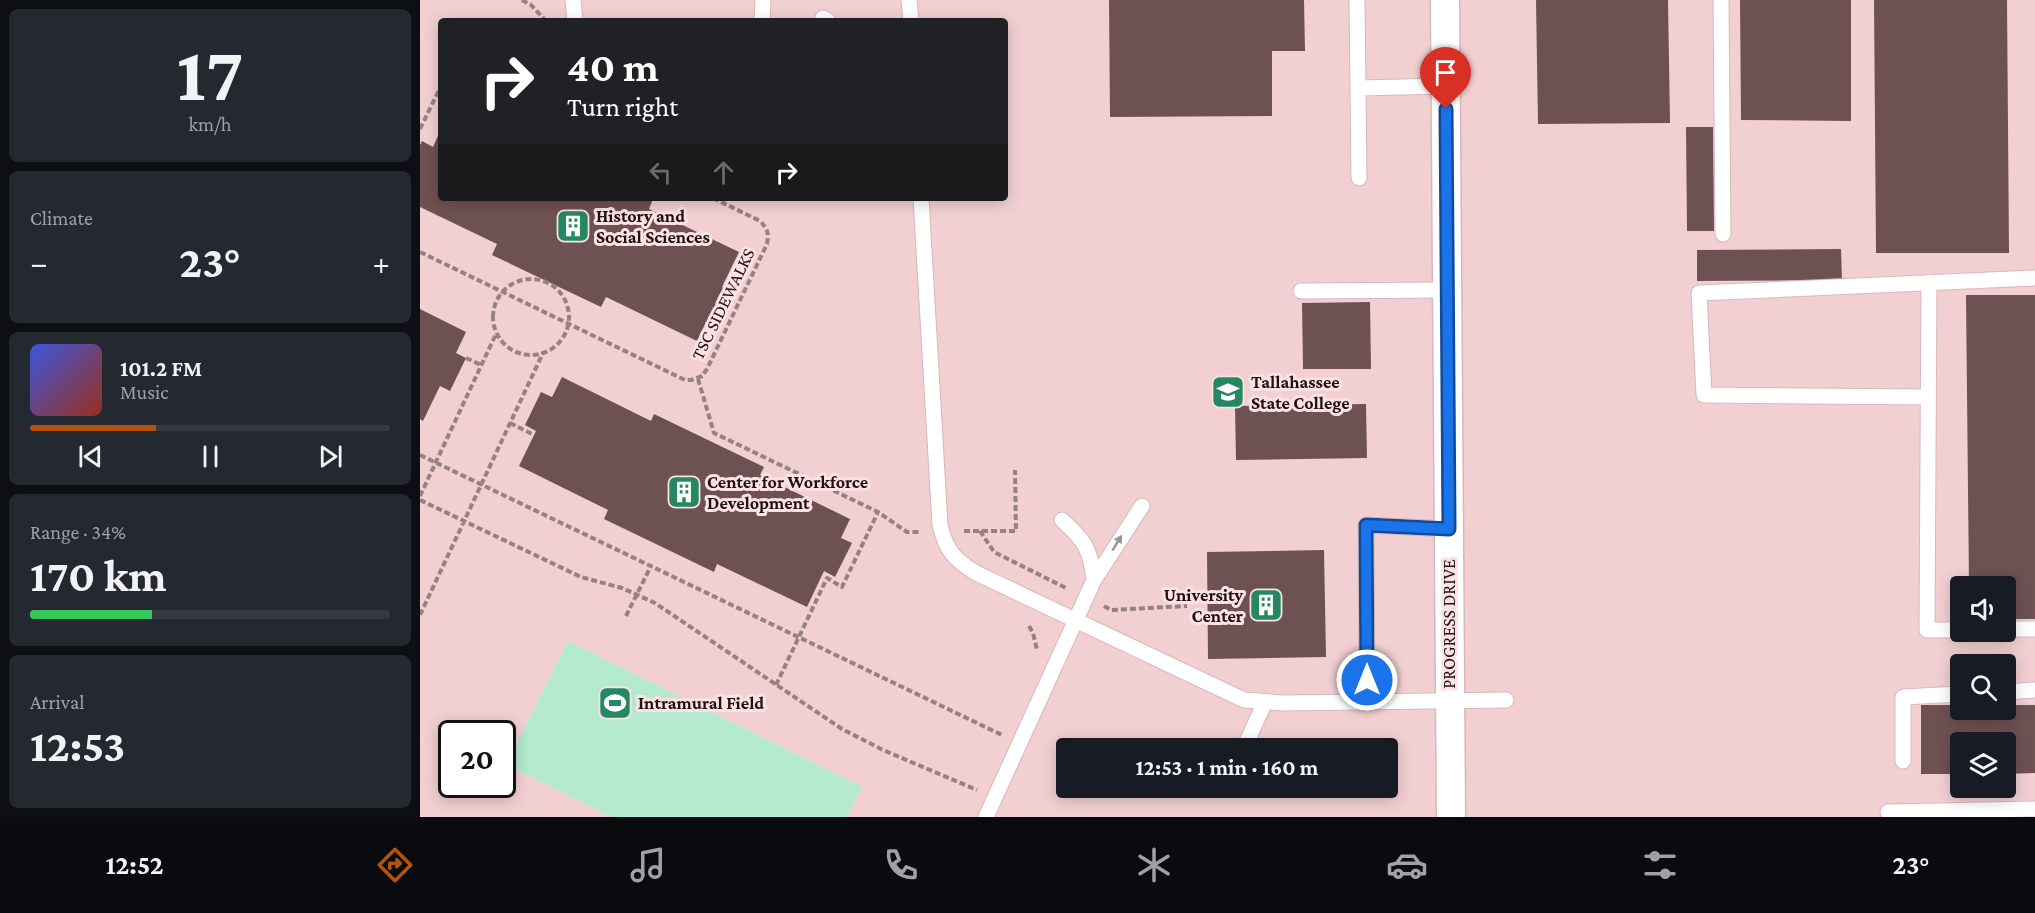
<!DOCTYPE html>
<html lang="en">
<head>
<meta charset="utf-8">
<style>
  :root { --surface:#171b24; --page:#242831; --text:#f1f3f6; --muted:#9ea1a6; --line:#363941; --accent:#b45309 }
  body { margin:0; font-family:"Crimson Pro",serif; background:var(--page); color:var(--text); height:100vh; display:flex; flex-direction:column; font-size:22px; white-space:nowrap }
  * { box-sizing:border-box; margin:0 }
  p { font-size:20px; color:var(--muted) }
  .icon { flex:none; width:33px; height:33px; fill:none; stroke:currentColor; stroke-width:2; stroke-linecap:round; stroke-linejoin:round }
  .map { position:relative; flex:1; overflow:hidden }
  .side { display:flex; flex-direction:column; gap:9px; padding:9px; background:#0d0f14; width:420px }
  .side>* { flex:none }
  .banner { position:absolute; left:18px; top:18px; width:570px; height:183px; border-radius:6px; box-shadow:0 3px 15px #0003; background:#202124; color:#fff; overflow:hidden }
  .buttons { position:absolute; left:1530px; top:576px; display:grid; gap:12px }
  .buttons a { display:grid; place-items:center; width:66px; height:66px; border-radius:6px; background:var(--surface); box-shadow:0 3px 15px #0003; font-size:30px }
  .speed { position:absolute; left:18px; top:720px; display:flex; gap:12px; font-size:30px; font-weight:700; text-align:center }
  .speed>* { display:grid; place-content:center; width:78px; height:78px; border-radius:50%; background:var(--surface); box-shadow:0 3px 15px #0003; line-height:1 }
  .speed .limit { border:3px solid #111; border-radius:9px; background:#fff; color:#111 }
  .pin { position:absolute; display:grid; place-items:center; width:51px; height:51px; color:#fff; margin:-62px -26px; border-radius:50% 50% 50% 0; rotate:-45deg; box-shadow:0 0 6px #0007 }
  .pin .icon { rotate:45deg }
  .me { position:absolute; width:66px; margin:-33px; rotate:0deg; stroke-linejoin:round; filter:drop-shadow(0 0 4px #0008) }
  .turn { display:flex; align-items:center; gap:21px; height:126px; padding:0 30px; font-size:27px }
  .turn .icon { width:78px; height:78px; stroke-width:2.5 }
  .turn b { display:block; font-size:42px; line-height:51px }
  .lanes { display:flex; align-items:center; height:57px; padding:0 30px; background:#0003; justify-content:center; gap:30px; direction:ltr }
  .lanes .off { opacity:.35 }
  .big { font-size:45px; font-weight:700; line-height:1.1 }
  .side .tile { flex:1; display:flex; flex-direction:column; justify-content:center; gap:9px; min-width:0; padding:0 21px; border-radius:9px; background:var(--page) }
  .side .dial { align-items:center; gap:0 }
  .dial b { font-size:78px; line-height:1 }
  .song { display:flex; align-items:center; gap:18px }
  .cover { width:72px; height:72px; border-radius:9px; background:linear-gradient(135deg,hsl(230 70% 55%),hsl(10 70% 35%)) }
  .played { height:6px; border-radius:3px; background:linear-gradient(90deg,var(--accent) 35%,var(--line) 35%) }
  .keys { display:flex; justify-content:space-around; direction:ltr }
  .heat { display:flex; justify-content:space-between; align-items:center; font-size:33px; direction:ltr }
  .charge { height:9px; border-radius:4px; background:linear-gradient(90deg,#34c759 34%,var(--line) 0) }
  .trip { position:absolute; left:636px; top:738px; width:342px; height:60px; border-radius:6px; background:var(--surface); box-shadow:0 3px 15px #0003; font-weight:700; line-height:60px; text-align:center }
  .menu { display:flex; height:96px; justify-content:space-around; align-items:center; background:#090b0e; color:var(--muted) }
  .menu .icon { width:42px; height:42px }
  .menu .selected { color:var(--accent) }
  .menu b { font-size:27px; color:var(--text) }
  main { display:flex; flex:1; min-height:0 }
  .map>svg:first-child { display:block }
</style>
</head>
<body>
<main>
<section class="side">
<div class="tile dial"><b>17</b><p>km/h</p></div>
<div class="tile"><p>Climate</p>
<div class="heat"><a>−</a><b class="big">23°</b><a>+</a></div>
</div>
<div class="tile">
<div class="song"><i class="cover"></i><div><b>101.2 FM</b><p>Music</p></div></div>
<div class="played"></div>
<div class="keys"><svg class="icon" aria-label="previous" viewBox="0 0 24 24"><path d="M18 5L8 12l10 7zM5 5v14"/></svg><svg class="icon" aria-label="pause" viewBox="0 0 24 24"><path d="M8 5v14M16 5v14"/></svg><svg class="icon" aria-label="next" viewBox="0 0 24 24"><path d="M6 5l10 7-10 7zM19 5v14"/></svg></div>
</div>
<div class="tile"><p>Range · 34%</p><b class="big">170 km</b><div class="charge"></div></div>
<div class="tile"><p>Arrival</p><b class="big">12:53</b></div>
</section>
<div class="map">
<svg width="1615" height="817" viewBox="0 0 1615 817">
  <rect width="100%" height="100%" fill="#fde1e3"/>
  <!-- built -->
  <path fill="#f2d0d2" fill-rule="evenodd" d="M 0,0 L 1615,0 L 1615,817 L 0,817 ZM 21,21 L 585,21 L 585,198 L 21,198 ZM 1540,586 L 1586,586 L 1586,632 L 1540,632 ZM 1540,664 L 1586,664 L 1586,710 L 1540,710 ZM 32,734 L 82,734 L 82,784 L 32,784 ZM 1540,742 L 1586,742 L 1586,788 L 1540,788 ZM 646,748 L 968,748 L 968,788 L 646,788 Z"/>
  <!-- green -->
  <path fill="#b5eacf" d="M 148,641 L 442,787 L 427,817 L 192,817 L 86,765 Z"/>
  <!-- building -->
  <path fill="#6e5153" d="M 689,0 L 884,0 L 885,51 L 852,51 L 852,116 L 690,117 Z
    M 1116,0 L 1248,0 L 1250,123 L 1118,124 Z
    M 1320,0 L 1431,0 L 1431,121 L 1321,120 Z
    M 1454,0 L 1587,0 L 1589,253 L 1456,253 Z
    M 1266,127 L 1293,127 L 1294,231 L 1267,231 Z
    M 21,129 L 21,198 L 231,198 L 233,199 L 229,209 L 319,252 L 302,287 L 313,292 L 296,327 L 286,322 L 277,341 L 186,297 L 181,307 L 72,255 L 77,244 L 0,207 L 0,145 L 2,141 L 13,147 Z
    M 1421,249 L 1422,280 L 1277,281 L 1277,250 Z
    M 1546,295 L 1615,295 L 1615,619 L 1586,619 L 1586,586 L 1549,586 Z
    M 950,302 L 951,369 L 883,369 L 882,303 Z
    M 0,309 L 46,332 L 36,353 L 46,358 L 30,391 L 20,386 L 3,421 L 0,419 Z
    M 142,377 L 231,421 L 234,414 L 344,467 L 340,475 L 430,519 L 421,538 L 432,543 L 415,577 L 404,571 L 387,607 L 297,564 L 294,572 L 184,519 L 188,510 L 99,466 L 116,431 L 105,425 L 121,392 L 132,397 Z
    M 946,404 L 947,458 L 816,460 L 815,406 Z
    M 904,550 L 906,657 L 788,659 L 787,552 Z
    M 1501,705 L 1540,705 L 1540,710 L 1586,710 L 1586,705 L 1615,705 L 1615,773 L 1586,774 L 1586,742 L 1540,742 L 1540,774 L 1501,774 Z"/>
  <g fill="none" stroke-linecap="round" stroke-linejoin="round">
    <defs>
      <path id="lane" d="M 153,0 L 155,21
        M 489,0 L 491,21
        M 937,0 L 939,178
        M 1301,0 L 1303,234
        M 403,18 L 408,21
        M 342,21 L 343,0
        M 938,88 L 1026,86
        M 501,198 L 520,525 C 526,551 535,560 556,573 L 824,700 L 864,703 L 1086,700
        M 1509,282 L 1507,630 L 1540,630
        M 881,291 L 1027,290
        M 1508,397 L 1284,395 L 1279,293 L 1615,278
        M 642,520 C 665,541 670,548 674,580
        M 1586,629 L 1615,629
        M 1586,692 L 1615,690
        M 947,702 L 946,525 L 1029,529
        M 824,748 L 845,702
        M 1483,761 L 1483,697 L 1540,694
        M 1468,812 L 1615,809
        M 566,817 L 674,580 L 722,506"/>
      <path id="street" d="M 1025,0 L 1031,817"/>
    </defs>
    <!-- lane casing -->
    <use href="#lane" stroke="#d9b7b9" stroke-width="17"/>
    <!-- street casing -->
    <use href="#street" stroke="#d9b7b9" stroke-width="31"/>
    <!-- path -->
    <path stroke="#968183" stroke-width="4" stroke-dasharray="6 3" stroke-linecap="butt" d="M 102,0 L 111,5 L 126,21
      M 0,129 L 21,86
      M 0,252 L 265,380 L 271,380 L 282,376 L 287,369 L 347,244 C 349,234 348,229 340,221 L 293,198
      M73 317a38 38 0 1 1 76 0a38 38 0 1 1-76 0Z
      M 46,358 L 61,365
      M 278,379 L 294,433 L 458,512 L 487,532 L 500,532
      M 90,423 L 114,435
      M 0,455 L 582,735
      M 0,496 L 76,334
      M 0,500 L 161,577 L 202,588 L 235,603 L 422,729 L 463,750 L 557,790
      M 544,531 L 596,531 L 595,470
      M 560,531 L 574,552 L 648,589
      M 684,606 L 691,610 L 767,606
      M 0,615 L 123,353
      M 206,616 L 231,566
      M 609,626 L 613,633 L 617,650
      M 356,685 L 407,578 L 422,587 L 458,512"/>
    <!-- lane -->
    <use href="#lane" stroke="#fff" stroke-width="15"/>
    <!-- street -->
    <use href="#street" stroke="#fff" stroke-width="28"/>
  </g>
  <!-- one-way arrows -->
  <defs><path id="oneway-solid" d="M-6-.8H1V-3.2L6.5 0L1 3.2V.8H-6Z" transform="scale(1.5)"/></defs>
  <use fill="#999495" href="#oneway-solid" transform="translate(697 543) rotate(-59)"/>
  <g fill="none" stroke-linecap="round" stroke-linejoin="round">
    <defs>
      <path id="route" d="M 947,680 L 946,525 L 1029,529 L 1026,109"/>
    </defs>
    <!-- route casing -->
    <use href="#route" stroke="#114b97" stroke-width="15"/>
    <!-- route -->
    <use href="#route" stroke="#1a73e8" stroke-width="10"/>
  </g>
  <!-- icons -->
  <defs>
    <symbol id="building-square" viewBox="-11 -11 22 22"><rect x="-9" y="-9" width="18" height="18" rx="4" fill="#258862" stroke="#fde1e3"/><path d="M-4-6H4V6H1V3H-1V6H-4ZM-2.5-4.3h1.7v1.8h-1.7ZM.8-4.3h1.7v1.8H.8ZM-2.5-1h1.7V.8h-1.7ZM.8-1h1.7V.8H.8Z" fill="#fff"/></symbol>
    <symbol id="university-square" viewBox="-11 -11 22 22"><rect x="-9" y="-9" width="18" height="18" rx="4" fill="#258862" stroke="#fde1e3"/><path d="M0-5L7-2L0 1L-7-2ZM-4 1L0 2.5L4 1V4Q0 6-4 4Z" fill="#fff"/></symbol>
    <symbol id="stadium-square" viewBox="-11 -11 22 22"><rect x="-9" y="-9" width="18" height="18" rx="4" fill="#258862" stroke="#fde1e3"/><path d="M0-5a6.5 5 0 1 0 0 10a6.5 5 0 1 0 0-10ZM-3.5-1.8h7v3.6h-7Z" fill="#fff"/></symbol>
  </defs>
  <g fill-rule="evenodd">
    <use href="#building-square" x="134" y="207" width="38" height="38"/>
    <use href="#university-square" x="789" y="373" width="38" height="38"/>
    <use href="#building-square" x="245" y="473" width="38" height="38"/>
    <use href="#building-square" x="827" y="586" width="38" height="38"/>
    <use href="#stadium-square" x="176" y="684" width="38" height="38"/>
  </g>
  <g text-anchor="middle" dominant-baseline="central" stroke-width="6" stroke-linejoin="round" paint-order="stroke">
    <!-- poi labels -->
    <g font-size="18" font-weight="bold" fill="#1d1213" stroke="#fde1e3" text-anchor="start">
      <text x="176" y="216">History and<tspan x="176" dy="21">Social Sciences</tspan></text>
      <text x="831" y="382">Tallahassee<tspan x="831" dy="21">State College</tspan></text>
      <text x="287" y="482">Center for Workforce<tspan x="287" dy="21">Development</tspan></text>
      <text x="823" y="595" text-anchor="end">University<tspan x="823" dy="21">Center</tspan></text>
      <text x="218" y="703">Intramural Field</text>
    </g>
    <!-- street labels -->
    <g font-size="18" fill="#1d1213" stroke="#fde1e3">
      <text transform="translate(303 304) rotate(-64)">TSC SIDEWALKS</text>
      <text transform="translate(1029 624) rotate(-90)">PROGRESS DRIVE</text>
    </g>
  </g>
</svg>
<div class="buttons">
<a><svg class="icon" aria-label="sound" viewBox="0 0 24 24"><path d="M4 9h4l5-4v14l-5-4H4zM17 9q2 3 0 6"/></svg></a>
<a><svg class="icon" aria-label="search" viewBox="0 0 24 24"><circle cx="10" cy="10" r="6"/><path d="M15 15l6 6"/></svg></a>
<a><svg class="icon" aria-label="layers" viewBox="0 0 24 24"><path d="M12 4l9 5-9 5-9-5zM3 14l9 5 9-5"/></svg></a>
</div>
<div class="speed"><div class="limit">20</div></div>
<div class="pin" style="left:1026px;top:109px;background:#d93025"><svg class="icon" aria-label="arrive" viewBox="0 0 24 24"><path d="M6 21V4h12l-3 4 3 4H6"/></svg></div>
<svg class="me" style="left:947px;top:680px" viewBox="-20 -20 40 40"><circle r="17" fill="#1a73e8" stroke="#fff" stroke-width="3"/><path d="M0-11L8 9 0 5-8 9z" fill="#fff"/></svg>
<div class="trip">12:53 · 1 min · 160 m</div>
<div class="banner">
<div class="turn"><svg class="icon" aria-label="right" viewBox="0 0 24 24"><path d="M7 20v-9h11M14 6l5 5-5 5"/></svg><div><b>40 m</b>Turn right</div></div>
<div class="lanes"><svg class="icon off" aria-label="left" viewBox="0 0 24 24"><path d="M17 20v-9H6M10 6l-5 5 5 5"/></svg><svg class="icon off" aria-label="ahead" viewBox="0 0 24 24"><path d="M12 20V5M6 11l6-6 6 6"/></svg><svg class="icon" aria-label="right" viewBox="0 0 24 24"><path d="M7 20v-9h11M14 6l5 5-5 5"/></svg></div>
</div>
</div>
</main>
<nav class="menu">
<b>12:52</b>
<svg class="icon selected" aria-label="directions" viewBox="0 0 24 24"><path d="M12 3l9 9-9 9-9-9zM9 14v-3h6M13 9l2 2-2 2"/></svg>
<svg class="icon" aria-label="music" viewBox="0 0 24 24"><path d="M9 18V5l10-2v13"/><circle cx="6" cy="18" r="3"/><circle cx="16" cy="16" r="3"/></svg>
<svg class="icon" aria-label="phone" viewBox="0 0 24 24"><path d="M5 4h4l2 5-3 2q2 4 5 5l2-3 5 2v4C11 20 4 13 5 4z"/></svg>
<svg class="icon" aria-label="climate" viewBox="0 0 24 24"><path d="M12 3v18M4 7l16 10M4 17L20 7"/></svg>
<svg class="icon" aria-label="car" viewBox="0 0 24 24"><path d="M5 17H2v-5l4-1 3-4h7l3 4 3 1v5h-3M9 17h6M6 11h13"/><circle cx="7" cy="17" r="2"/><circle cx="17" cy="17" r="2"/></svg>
<svg class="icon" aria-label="filters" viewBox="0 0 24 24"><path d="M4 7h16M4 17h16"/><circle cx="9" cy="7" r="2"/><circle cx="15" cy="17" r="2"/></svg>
<b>23°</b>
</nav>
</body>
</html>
